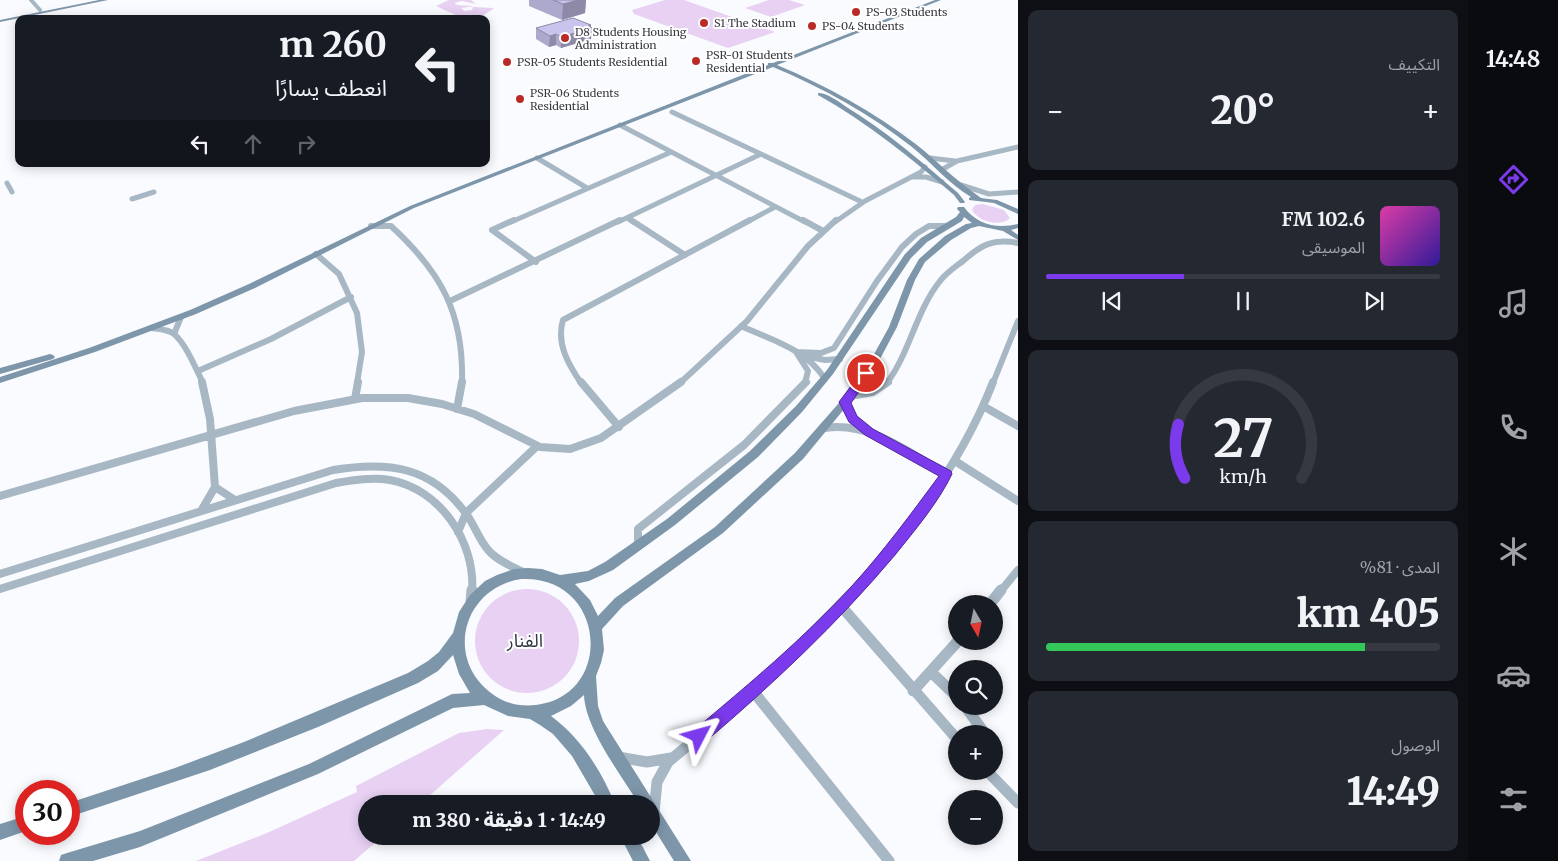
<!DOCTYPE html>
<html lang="ar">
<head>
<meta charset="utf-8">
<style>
  :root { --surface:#171b24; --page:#242831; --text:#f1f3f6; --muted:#9ea1a6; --line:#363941; --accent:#7c3aed }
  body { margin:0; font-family:Merriweather,"Noto Sans Arabic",serif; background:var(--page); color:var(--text); direction:rtl; height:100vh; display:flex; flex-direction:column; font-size:19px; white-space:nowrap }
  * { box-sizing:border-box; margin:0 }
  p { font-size:16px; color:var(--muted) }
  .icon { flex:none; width:28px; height:28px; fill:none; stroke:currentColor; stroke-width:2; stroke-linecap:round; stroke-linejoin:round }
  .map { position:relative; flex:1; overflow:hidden; direction:ltr }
  .side { display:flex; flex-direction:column; gap:10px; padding:10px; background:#0d0f14; width:450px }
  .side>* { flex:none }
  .hud { position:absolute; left:15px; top:15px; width:475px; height:152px; border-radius:10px; box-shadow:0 2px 12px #0003; direction:rtl; background:#171b24; color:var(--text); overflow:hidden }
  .needle { width:32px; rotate:171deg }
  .controls { position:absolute; left:948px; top:595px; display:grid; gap:10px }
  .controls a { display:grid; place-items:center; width:55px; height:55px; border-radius:50%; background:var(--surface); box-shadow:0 2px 12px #0003; font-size:25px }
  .speed { position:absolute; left:15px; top:780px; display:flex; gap:10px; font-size:25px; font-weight:700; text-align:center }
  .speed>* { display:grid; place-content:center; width:65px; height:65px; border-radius:50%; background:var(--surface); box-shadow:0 2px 12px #0003; line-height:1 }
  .speed .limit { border:8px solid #d22; background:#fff; color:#111 }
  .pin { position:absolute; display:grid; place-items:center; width:42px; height:42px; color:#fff; margin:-21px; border:2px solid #fff; border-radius:50%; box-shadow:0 1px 5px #0007 }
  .me { position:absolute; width:55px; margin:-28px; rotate:51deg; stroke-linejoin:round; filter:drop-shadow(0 0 4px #0008) }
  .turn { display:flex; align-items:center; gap:18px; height:105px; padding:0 20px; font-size:22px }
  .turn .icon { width:65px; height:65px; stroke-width:2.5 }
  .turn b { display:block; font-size:35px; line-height:42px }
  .lanes { display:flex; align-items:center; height:48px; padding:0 20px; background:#0003; justify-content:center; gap:25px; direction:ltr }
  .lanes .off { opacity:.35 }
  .big { font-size:38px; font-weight:800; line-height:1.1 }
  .side .card { flex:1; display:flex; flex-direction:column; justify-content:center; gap:8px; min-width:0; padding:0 18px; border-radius:10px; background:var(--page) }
  .side .dial { align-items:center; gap:0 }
  .dial svg { height:130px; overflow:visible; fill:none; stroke:var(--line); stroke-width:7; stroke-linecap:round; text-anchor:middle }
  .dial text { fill:var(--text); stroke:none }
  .song { display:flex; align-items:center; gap:15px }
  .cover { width:60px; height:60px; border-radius:8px; background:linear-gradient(135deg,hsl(320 70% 55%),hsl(250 70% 35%)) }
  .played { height:5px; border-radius:2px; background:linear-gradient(90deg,var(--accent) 35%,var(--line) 35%) }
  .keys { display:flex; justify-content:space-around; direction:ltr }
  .heat { display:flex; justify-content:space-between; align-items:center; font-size:28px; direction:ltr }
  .charge { height:8px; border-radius:4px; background:linear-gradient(90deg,#34c759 81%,var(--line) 0) }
  .trip { position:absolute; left:358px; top:795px; width:302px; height:50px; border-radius:25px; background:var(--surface); box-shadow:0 2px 12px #0003; font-weight:800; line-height:50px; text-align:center; direction:rtl }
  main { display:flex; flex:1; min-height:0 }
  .dock { display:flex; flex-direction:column; width:90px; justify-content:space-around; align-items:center; background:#090b0e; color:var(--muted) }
  .dock .icon { width:35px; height:35px }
  .dock .current { color:var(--accent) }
  .dock b { font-size:22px; color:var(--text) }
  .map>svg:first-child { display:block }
</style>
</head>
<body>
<main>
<nav class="dock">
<b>14:48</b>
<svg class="icon current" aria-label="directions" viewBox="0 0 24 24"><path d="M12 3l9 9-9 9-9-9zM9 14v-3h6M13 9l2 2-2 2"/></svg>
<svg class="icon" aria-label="music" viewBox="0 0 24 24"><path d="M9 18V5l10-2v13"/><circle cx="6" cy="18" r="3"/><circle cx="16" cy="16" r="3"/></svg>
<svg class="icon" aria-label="phone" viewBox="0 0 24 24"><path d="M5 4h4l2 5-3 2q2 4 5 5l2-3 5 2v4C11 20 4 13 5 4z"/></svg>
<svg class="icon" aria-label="climate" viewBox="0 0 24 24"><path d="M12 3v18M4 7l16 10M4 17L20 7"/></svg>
<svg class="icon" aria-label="car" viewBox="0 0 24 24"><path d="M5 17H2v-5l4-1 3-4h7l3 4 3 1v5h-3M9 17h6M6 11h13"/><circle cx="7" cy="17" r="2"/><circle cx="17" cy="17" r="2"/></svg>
<svg class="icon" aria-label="filters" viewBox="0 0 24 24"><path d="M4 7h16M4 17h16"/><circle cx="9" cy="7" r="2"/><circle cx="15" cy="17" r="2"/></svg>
</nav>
<section class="side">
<div class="card"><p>التكييف</p>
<div class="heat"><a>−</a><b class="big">20°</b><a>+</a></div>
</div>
<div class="card">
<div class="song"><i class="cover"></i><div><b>102.6 FM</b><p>الموسيقى</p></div></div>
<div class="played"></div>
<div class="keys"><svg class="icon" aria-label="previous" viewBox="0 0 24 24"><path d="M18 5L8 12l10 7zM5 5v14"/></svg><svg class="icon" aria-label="pause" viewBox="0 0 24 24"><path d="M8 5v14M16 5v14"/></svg><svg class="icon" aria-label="next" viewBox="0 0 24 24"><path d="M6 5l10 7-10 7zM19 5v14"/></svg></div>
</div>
<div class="card dial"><svg viewBox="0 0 100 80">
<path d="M14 69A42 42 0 1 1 86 69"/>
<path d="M14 69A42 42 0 0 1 10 36" stroke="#7c3aed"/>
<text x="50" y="56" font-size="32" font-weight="700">27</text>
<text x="50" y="72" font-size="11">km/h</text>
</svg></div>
<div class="card"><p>المدى · 81%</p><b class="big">405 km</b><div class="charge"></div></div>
<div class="card"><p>الوصول</p><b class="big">14:49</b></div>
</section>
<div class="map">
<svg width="1018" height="861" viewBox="0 0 1018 861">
  <rect width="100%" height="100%" fill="#f9fbff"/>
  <!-- green -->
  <path fill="#e8d1f3" d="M 449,0 L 471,0 L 476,4 L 462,1 L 454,3 L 457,5 L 475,6 L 461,8 L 465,11 L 472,10 L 473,7 L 494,8 C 473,26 458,16 436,6 Z
    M 665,0 L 684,0 L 775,32 L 728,48 L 634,14 L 632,10 Z
    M 769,0 L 789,0 L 805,5 L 771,17 L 745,8 Z
    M 983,204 L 1004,210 L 1010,218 C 1000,228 978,221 972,210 L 975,205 Z
    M475 641a52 52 0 1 1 104 0a52 52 0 1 1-104 0Z
    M 487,729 L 504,730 L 420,804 L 366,804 L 366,836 L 383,836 L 354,861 L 196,861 L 267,833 L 357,792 L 356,786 L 459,733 Z"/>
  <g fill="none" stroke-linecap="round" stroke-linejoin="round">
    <!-- street-far4 -->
    <path stroke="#a7b7c4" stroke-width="4" d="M 31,0 L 40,10"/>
    <!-- street-far3 -->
    <path stroke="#a7b7c4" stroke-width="5" d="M 672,112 L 862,202
      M 620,125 L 805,222
      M 537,158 L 587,188
      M 930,158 L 955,161
      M 943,169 L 957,161 L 1018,147
      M 913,177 L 926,177 L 942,182
      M 7,183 L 12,192
      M 961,185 L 989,194 L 1018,192
      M 132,199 L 154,192
      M 627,218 L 633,222
      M 511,222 L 669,153
      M 618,222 L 761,154
      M 747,222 L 775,207
      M 835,222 L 865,201 L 921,172 L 925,167"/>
    <!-- street-far2 -->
    <path stroke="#a7b7c4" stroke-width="6" d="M 514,220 L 492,230 L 536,262
      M 631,220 L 685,255
      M 803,220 L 823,231
      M 371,226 L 391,226 C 441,272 464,313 462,383
      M 316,254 L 339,274 L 357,313 L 362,352 L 357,383
      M 450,301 L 620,220
      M 741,326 C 772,340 806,349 825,379
      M 151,328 C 158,329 168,329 174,334 C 186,344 196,369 203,383
      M 174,334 L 181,317
      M 796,352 L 821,353 L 834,348 L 877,281 L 902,247 L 916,234 L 929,226 L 944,226
      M 796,352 L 808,371 L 805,383
      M 810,357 L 825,360 L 840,359
      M 198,371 L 271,339 L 351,297
      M 581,383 C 568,364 556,343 563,320 L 750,220
      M 680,383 L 747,321 L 808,246 L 836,220
      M 887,383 C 910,352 916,311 940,281 C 946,273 955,267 963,261 C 981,245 993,238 1018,243
      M 993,383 L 1018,321"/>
    <!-- street-far1 -->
    <path stroke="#a7b7c4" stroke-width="8" d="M 581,382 L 619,427
      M 850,396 L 873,392 L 888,382
      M 355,399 L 358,382
      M 845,403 L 853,419 L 864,428
      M 983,406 L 1018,426
      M 457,409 L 462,382
      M 825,428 C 869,421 910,453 946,474
      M 955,461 L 1018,501
      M 215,487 L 235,500
      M 0,496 L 294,411 L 362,398 L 408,398 L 442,404 L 474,414 L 540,447 L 570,449 L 601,438 L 681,382
      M 201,511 L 215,487 L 210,419 L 202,382
      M 458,532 L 466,513 L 536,447
      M 638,545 L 638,529 L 744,445 L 806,382
      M 0,574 L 333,470 C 388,461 432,466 467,515 C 475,526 479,540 489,551 C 498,561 513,567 525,573
      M 0,589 L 336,483 C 354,480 372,477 390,480 C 440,489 476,542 472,592
      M 854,592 C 911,530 963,460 993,382
      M 1000,592 L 1018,570"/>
    <!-- street -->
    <path stroke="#a7b7c4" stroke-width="11" d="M 471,601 L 472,590
      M 990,604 L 1001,590
      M 841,606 L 956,738
      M 931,672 L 956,696
      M 753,691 L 889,861
      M 913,691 L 958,641
      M 965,706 L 983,731 L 982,734
      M 618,757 L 647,762 L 671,758
      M 987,771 L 1018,803
      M 654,812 L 657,782 L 668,762 L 764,682 L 855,590"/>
    <!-- secondary -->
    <path fill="#7e96a9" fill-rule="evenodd" d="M 99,0 L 108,0 L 0,22 L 0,20 Z
      M 935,0 L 941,0 L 777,65 C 827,86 874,112 917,145 C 936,160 953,178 973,192 L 981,198 L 997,200 L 1018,209 L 1018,214 L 994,203 L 969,200 L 969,198 L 971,197 C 949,184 932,163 912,147 C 870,114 823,88 773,67 L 414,208 L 255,288 L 196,314 L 95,352 L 0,383 L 0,377 L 89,348 L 190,310 L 249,284 L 410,206 L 768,65 L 768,63 L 773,63 Z
      M 818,93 C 827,93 838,101 845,106 C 886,131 922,162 958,193 L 965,202 L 964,203 L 960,203 L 954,195 C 911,158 868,123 818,95 Z
      M 958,207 L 964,207 C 977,225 997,229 1018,224 L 1018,228 L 1011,230 L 1018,235 L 1018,240 L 1003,231 L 979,226 L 971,228 L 951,240 L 925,262 L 915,280 L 897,327 L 880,359 L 859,391 L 803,459 L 723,533 L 623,606 L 602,629 L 604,650 L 601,663 L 596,676 L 598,706 L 603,721 L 691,861 L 674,861 L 651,824 L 651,804 L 639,804 C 621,775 585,728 584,695 L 571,706 L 551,716 C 580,737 601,770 615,804 L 600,804 L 572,756 L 553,734 L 540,725 L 530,719 L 508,716 L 484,705 L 453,708 L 318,774 L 140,847 L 93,861 L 59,861 L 61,855 L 67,853 L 140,831 L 309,764 L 452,694 L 470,693 L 459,674 L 453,655 L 438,671 L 418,683 L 318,727 L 210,770 L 69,817 L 69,803 L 175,768 L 244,742 L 408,673 L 428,661 L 439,652 L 453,633 L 459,612 L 470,595 L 485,581 L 497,575 L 514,569 L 528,568 L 542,569 L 560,575 L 588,571 L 605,562 L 667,519 L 750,451 L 796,406 L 827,370 L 905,254 L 921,238 L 956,217 L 960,212 L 957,209 ZM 964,217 L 972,223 L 966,224 L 945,236 L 919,259 L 907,280 L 889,327 L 873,356 L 853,387 L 795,453 L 715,527 L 615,598 L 598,616 L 590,600 L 575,584 L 589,581 L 613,570 L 675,525 L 758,457 L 802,412 L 833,374 L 911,258 L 927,242 L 962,221 ZM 521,579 C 607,575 615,696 536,705 C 519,707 504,703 491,693 C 444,657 464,588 521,579 Z
      M 50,354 L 53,355 L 55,357 L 53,359 L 0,374 L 0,368 Z
      M 26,816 L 26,831 L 0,840 L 0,824 Z
      M 620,836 L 637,836 L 650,861 L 633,861 Z"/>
  </g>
  <!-- wall -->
  <path fill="#ada9cd" d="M 529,0 L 586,0 L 585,13 L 562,20 L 529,6 Z
    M 591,25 L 591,27 L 592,28 L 591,39 L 561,48 L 556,45 L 549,47 L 536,39 L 536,28 Z"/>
  <!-- shaded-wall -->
  <path fill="#8d89a7" d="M 578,0 L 586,0 L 585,13 L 562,20 L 563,4 Z
    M 591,25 L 591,28 L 592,28 L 591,39 L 561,48 L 561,37 Z
    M 556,34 L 556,45 L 549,47 L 550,36 Z"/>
  <!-- building -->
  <path fill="#c9c4ee" stroke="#8d89a7" d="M 553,0 L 578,0 L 563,4 Z
    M 573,18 L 591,25 L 588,26 L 592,28 L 561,37 L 556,34 L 550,36 L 536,28 Z"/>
  <!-- route -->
  <path fill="#7c3aed" stroke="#51269a" d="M 866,369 L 872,373 L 851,403 L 857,416 L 873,429 L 951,471 L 952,474 C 938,503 915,530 895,555 C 837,624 773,684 705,742 L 699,744 L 693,742 L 691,736 L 693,731 C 748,685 803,639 851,587 C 883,552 911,514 939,476 L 865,435 L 849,422 L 839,402 L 863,370 Z"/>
  <!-- markers -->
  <g fill="#ba2b28" stroke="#fff" stroke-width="2">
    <circle cx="856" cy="12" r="5"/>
    <circle cx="704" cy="23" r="5"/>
    <circle cx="812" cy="26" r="5"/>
    <circle cx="565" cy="38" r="5"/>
    <circle cx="696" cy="61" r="5"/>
    <circle cx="507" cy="62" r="5"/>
    <circle cx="520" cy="99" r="5"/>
  </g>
  <g text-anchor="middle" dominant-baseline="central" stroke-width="4" stroke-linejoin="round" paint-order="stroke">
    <!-- far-poi labels -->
    <g font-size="11" fill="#373a41" stroke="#fff" text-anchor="start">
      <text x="866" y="12">PS-03 Students</text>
      <text x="714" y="23">S1 The Stadium</text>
      <text x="822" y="26">PS-04 Students</text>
      <text x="575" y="32">D8 Students Housing<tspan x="575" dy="13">Administration</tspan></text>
      <text x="706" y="55">PSR-01 Students<tspan x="706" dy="13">Residential</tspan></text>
      <text x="517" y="62">PSR-05 Students Residential</text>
      <text x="530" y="93">PSR-06 Students<tspan x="530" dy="13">Residential</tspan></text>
    </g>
    <!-- near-neighbourhood labels -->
    <g font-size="18" fill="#313745" stroke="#fff">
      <text x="525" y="640">الفنار</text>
    </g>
  </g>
</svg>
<div class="controls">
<a><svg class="needle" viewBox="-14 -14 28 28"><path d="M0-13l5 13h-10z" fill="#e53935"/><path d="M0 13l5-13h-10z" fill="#9ea1a6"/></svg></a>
<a><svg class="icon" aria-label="search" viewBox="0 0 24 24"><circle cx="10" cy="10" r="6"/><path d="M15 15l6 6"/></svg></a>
<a>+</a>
<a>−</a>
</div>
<div class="speed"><div class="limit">30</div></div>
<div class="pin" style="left:866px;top:373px;background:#d93025"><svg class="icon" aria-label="arrive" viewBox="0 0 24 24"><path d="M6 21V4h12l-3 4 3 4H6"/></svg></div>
<svg class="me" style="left:699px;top:736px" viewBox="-20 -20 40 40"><path d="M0-17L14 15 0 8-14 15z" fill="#7c3aed" stroke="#fff" stroke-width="4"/></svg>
<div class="trip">14:49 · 1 دقيقة · 380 m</div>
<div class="hud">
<div class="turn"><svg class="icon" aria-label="left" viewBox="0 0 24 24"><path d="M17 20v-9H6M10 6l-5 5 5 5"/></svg><div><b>260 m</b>انعطف يسارًا</div></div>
<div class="lanes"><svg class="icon" aria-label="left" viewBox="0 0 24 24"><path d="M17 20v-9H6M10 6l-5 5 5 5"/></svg><svg class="icon off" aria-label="ahead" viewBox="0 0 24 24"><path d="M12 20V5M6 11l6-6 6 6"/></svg><svg class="icon off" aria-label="right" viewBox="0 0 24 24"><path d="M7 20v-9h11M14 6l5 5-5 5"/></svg></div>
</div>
</div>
</main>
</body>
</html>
